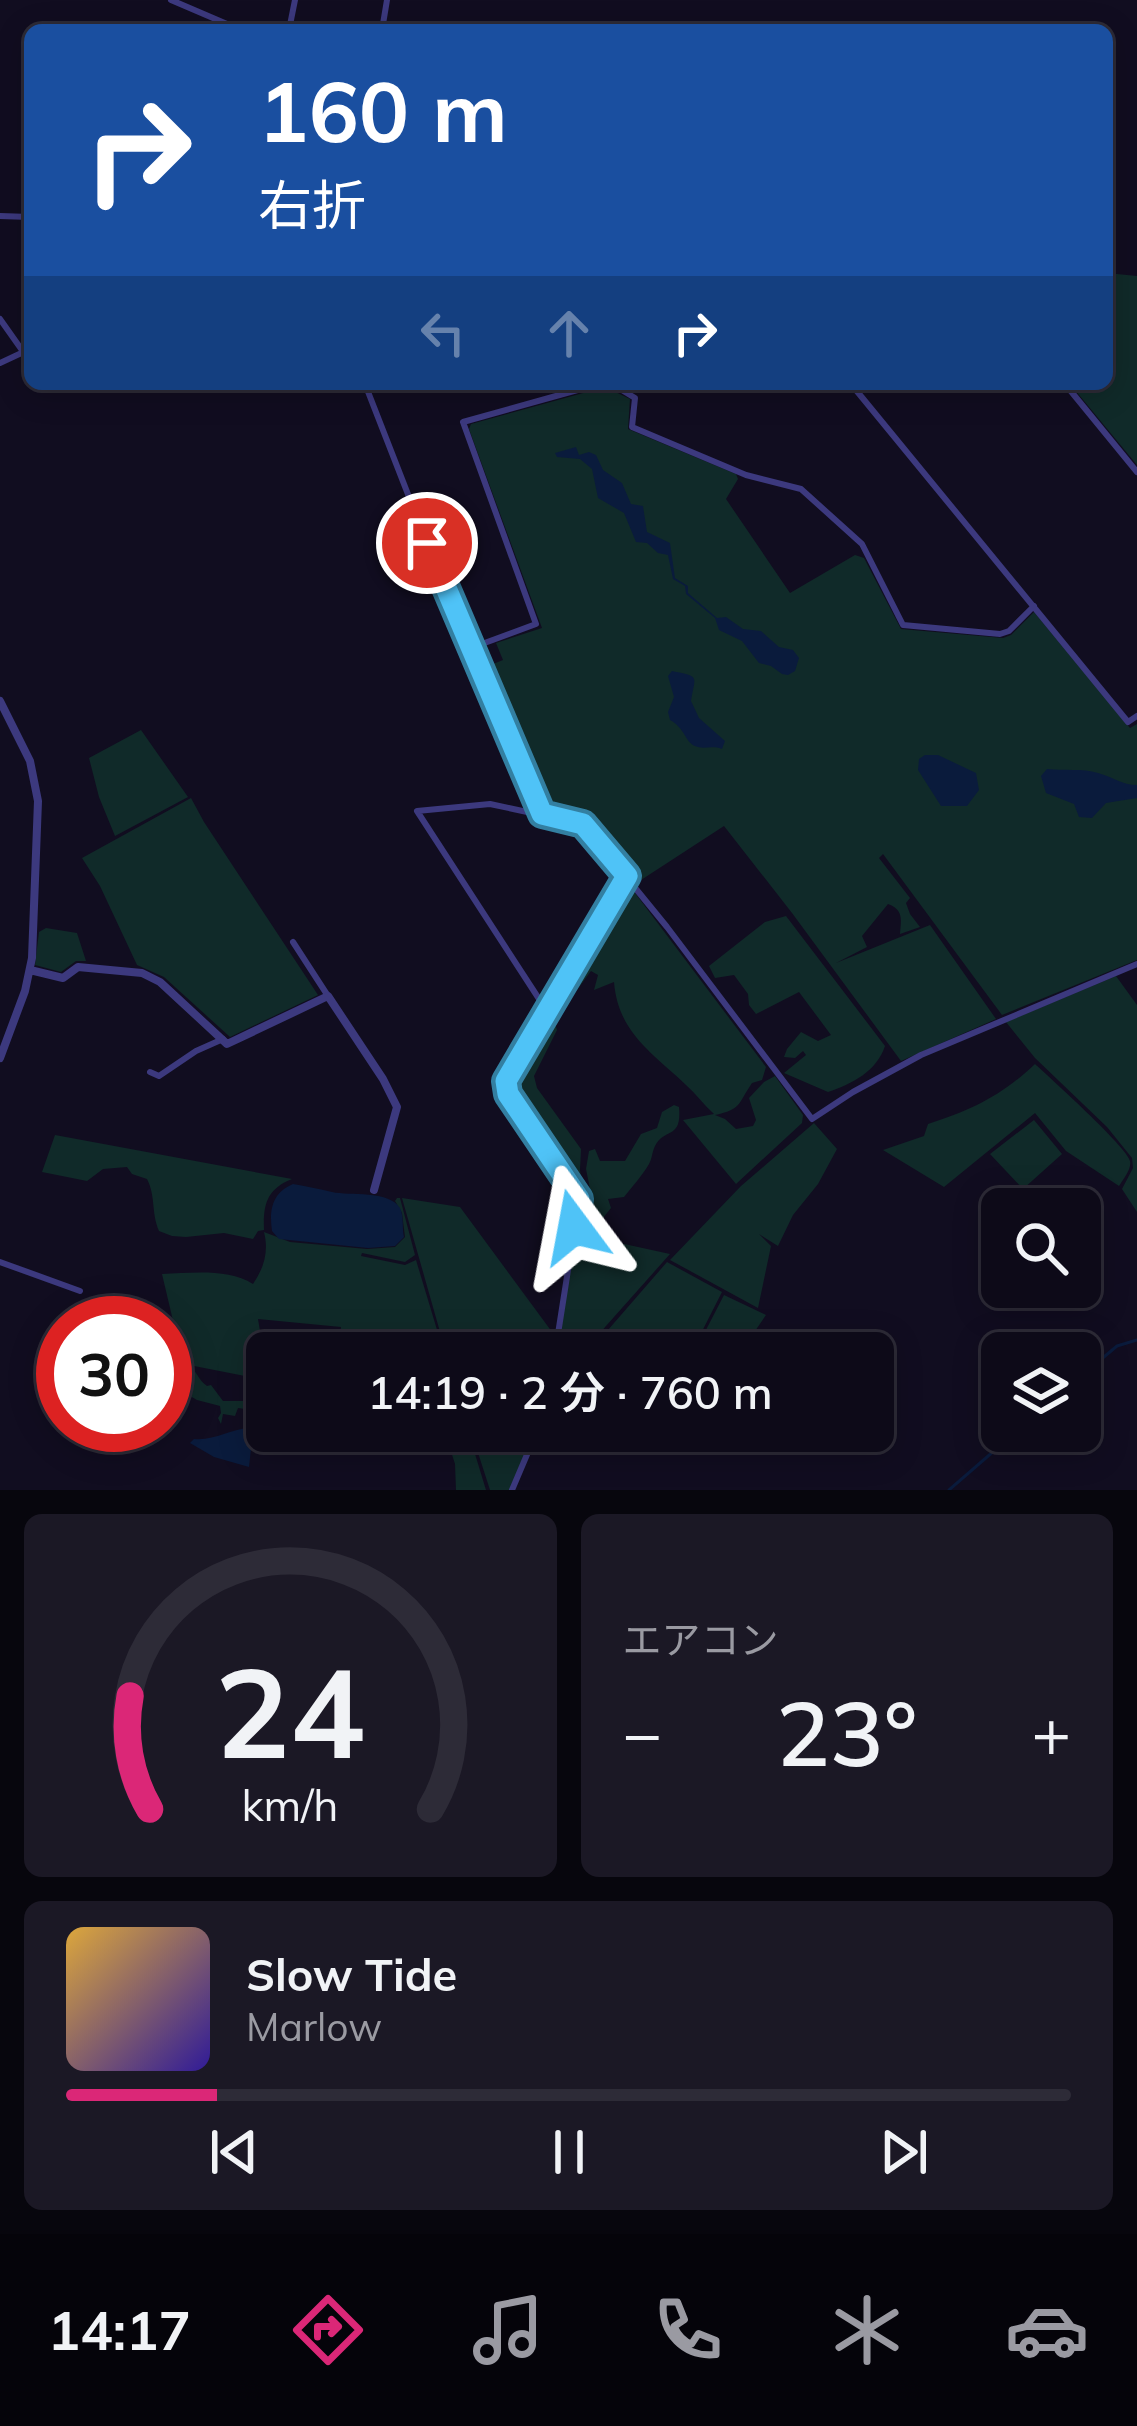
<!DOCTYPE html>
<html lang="ja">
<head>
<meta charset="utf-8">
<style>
  :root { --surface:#0d0a18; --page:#1b1825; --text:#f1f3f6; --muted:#9a9aa2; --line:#2d2b37; --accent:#db2777 }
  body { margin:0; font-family:Mulish,"Noto Sans JP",sans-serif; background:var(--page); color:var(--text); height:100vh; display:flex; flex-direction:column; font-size:45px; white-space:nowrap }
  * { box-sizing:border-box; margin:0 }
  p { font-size:39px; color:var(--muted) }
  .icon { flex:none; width:66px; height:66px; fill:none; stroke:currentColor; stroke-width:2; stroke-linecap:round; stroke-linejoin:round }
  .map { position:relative; height:1490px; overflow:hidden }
  .panel { display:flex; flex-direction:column; gap:24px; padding:24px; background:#07060d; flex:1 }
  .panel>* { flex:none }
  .top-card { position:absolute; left:24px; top:24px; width:1089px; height:366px; border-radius:18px; box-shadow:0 6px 30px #0003,0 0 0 3px var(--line); background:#1a4fa0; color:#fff; overflow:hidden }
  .controls { position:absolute; left:981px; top:1188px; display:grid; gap:24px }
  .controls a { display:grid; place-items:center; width:120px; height:120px; border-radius:18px; background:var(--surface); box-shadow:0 6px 30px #0003,0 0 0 3px var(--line); font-size:60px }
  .speed { position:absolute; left:36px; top:1296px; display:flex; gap:24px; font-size:60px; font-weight:700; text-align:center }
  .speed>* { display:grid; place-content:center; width:156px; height:156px; border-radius:50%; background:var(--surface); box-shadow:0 6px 30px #0003,0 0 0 3px var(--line); line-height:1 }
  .speed .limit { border:18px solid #d22; background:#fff; color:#111 }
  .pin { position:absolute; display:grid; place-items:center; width:102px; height:102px; color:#fff; margin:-51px; border:6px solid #fff; border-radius:50%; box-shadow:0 3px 12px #0007 }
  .me { position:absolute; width:132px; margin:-66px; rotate:347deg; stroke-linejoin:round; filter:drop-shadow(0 0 9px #0008) }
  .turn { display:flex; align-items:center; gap:42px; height:252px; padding:0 36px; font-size:54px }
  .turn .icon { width:156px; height:156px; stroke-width:2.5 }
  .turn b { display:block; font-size:84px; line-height:102px }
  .lanes { display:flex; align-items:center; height:114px; padding:0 36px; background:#0003; justify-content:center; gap:60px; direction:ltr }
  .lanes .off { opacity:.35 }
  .big { font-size:90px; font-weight:600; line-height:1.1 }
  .panel .widget { flex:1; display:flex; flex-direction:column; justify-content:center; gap:18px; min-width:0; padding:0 42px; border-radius:18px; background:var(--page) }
  .panel .dial { align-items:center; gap:0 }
  .dial svg { height:312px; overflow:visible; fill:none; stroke:var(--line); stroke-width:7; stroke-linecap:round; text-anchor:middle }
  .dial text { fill:var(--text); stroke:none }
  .song { display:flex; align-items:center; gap:36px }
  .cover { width:144px; height:144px; border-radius:18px; background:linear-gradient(135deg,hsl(40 70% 55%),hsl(250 70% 35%)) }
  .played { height:12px; border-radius:6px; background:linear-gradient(90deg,var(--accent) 15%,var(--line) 15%) }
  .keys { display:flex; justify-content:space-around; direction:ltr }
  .heat { display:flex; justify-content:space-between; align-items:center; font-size:66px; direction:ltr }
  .panel .tiles { flex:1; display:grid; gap:24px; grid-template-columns:1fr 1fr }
  .widget:last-child { grid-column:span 2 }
  .trip { position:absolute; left:246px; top:1332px; width:648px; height:120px; border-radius:18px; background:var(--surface); box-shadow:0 6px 30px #0003,0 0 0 3px var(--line); font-weight:600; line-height:120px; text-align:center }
  .tab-bar { display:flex; height:192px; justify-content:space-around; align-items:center; background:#05040a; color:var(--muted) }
  .tab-bar .icon { width:84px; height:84px }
  .tab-bar .current { color:var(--accent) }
  .tab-bar b { font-size:54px; color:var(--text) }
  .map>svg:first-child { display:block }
</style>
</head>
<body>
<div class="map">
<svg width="1137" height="1490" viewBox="0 0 1137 1490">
  <rect width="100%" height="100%" fill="#110d20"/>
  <!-- green -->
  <path fill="#102a29" d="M 1107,273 L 1137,276 L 1137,465 L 1070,384 L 1107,384 Z
    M 605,387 L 630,399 L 628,429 L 736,474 L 738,479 L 726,499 L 790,593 L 855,555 L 864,558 L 901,629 L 1003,638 L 1011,635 L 1034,612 L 1130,728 L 1137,724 L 1137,960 L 1002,1015 L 883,854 L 879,858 L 910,898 L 906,903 L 910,914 L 920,927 L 900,934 C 901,920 904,910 888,904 L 862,936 L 867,947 L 836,963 L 930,925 L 996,1019 L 901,1061 L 792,913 L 724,826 L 638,882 L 585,822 L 579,818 L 544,812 L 483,668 L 503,660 L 496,643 L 542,628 L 469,429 L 471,424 Z
    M 141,730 L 188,797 L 115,836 L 99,797 L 89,758 Z
    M 191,798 L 204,822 L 318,995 L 230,1037 L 164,977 L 137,965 L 100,886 L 82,858 Z
    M 624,889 L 632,889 L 766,1067 L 762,1080 L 752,1083 C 737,1105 742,1109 715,1115 L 725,1119 L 736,1129 L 753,1126 L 756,1120 L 749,1098 L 764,1082 L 775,1076 L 803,1115 L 802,1123 L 736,1184 L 683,1120 L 714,1114 C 704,1105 696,1094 686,1085 C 653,1053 618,1033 614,982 L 594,990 L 598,975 L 591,971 L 577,990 L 573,984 Z
    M 786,916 L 885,1046 C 877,1071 852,1084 828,1092 L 784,1073 L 806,1055 L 803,1051 L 795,1058 L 784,1057 L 787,1049 L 801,1032 L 818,1041 L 831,1035 L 799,992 L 756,1014 L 749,1005 L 748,994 L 734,975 L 715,978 L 709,966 L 765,922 Z
    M 46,928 L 77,933 L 86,961 L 76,961 L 61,972 L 35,965 L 39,932 Z
    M 1116,976 L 1137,1005 L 1137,1212 L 1122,1189 L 1133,1168 L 1132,1158 L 1107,1127 L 1035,1058 L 1006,1022 Z
    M 553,1017 L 557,1030 L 534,1076 L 537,1088 L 581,1149 L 580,1170 L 583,1192 L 512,1089 L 512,1082 Z
    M 1035,1064 C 1049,1077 1127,1147 1130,1161 C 1132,1169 1123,1179 1119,1186 L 1066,1151 L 1035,1113 L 944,1187 L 883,1150 L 924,1136 L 928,1124 C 972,1110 1001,1096 1035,1064 Z
    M 674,1105 L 679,1107 C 682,1140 665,1127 655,1146 C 652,1152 652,1159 649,1164 C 642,1176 632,1187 624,1197 L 608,1199 L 611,1208 L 603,1218 L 596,1219 L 586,1169 L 589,1151 L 595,1149 L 600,1161 L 625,1161 L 641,1134 L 657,1128 L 662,1112 Z
    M 1034,1120 L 1062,1154 L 1023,1189 L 990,1154 Z
    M 814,1123 L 837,1149 L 818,1184 L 793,1215 L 778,1246 L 759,1234 L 771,1246 L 758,1308 L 670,1260 L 741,1186 Z
    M 55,1135 L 292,1179 C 267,1189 263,1204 264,1230 L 258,1231 L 253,1239 L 224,1233 L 186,1237 L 172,1236 L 159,1231 C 151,1212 156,1197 147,1179 L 132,1174 L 127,1167 L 103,1169 L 87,1181 L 42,1172 Z
    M 397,1198 L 400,1198 L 415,1255 L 405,1262 L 362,1253 L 361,1256 L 405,1265 L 416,1260 L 444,1353 L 338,1353 L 341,1327 L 258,1319 L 263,1349 L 250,1377 L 189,1365 C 197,1371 198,1380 207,1386 L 211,1385 L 223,1401 L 243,1401 L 247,1405 L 245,1409 L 238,1408 L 235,1416 L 223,1414 L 221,1424 L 218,1418 L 221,1413 L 220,1406 L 197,1400 L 185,1393 L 183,1363 L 162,1274 C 191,1273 228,1268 253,1284 C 264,1268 269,1251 264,1232 L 290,1242 L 367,1249 L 395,1247 L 405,1237 L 402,1213 L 395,1201 Z
    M 402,1198 L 460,1207 L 555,1336 L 553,1353 L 446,1353 Z
    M 574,1233 L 670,1254 L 582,1353 L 557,1353 Z
    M 667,1262 L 722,1292 L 691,1353 L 612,1353 L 601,1347 L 598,1353 L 588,1353 Z
    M 724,1295 L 766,1315 L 740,1353 L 694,1353 Z
    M 423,1431 L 468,1431 L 486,1490 L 456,1490 L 455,1464 L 447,1439 Z
    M 471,1431 L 535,1431 L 511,1490 L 490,1490 Z"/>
  <!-- water -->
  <path fill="#0a1b3c" d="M 576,447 L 579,455 L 589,452 L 596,455 L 603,470 L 622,483 L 631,504 L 643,506 L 647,532 L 670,543 L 675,578 L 688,586 L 688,593 L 717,618 L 726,617 L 743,629 L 761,631 L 779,647 L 793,650 L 799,658 L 795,671 L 788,675 L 782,674 L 771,666 L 759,663 L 742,641 L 719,630 L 715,618 L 686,594 L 685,586 L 673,579 L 668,555 L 658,553 L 647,543 L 636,542 L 624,513 L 598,498 L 592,469 L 580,459 L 557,457 L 555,453 Z
    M 672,671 C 701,677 695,675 691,701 L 699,718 L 725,741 L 722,749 C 712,745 703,750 695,746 C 685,742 685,728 670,720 L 668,712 L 674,697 L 668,676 Z
    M 925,755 L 938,755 L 976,773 L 979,790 L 967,806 L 941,806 L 918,770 L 919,759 Z
    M 1047,769 C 1064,771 1082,768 1098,773 C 1113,777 1122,785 1137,785 L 1137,798 L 1106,803 L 1092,818 L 1079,817 L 1074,804 L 1046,793 L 1041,776 Z
    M 293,1184 C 306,1186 319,1189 332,1192 C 349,1196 389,1190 400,1208 C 404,1216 402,1229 404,1237 L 395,1246 L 368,1248 L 279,1239 L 272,1231 C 269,1210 272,1193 293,1184 Z
    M 249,1428 L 252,1440 L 249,1467 L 214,1457 L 190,1443 L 194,1439 C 214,1441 230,1429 249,1428 Z"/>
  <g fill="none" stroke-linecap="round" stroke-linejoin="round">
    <!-- stream -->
    <path stroke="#0a1b3c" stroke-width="3" d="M 1080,1377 L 1117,1346 L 1137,1340
      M 949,1490 L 1017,1431"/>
    <!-- minor -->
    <path stroke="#3c397e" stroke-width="6" d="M 171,0 L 241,30
      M 289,30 L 295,0
      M 382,30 L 387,0
      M 0,216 L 30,217
      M 0,319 L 24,353
      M 0,363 L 30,349
      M 365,384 L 441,579 L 541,814
      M 612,384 L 635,398 L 632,427 L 746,475 L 801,489 L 862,544 L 903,625 L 1000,634 L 1009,631 L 1034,606
      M 851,384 L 1128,722 L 1137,716
      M 1065,384 L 1137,472
      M 471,648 L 536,624 L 463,422 L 599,384
      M 293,942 L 328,996
      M 550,1010 L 541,1002 L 417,811 L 490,804 L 583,824 L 667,927 L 812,1119 L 853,1092 L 921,1055 L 1137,964
      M 150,1072 L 159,1076 L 196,1051 L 223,1039
      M 0,1262 L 80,1291
      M 555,1353 L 579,1200 L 508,1094 L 506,1081 L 627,876
      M 512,1490 L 537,1431"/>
    <!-- tertiary -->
    <path stroke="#3c397e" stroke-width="8" d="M 0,701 L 30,761 L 38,801 L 32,958 L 25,991 L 0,1058
      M 30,970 L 63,978 L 78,967 L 142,973 L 160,982 L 227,1044 L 328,996 L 383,1079 L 397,1107 L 374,1190"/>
  </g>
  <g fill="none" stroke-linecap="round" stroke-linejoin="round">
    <defs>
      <path id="route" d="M 427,543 L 542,814 L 583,824 L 627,876 L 506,1081 L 508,1094 L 579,1199 L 574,1227"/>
    </defs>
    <!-- route casing -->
    <use href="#route" stroke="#337fa1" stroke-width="30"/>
    <!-- route -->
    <use href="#route" stroke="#4fc3f7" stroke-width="21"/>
  </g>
</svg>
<div class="controls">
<a><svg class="icon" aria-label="search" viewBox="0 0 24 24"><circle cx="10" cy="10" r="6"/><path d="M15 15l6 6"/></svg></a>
<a><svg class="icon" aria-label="layers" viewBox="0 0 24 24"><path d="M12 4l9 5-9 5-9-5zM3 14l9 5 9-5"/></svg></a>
</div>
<div class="speed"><div class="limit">30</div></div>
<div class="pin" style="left:427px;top:543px;background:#d93025"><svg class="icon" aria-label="arrive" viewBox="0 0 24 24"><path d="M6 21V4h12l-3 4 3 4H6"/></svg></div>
<svg class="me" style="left:574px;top:1227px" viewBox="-20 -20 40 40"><path d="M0-17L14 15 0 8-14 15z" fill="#4fc3f7" stroke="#fff" stroke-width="4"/></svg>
<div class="trip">14:19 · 2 分 · 760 m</div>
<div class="top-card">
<div class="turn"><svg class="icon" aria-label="right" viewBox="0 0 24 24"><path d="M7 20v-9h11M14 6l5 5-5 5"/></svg><div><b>160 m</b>右折</div></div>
<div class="lanes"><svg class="icon off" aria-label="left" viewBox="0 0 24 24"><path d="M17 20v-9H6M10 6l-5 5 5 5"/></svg><svg class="icon off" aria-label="ahead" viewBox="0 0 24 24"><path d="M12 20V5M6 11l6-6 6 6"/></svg><svg class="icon" aria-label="right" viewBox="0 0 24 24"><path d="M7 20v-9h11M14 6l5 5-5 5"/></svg></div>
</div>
</div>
<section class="panel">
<div class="tiles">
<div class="widget dial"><svg viewBox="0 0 100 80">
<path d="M14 69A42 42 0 1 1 86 69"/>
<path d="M14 69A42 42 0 0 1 9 40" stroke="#db2777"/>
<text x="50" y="56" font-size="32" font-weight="700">24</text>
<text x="50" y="72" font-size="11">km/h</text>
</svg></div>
<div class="widget"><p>エアコン</p>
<div class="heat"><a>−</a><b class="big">23°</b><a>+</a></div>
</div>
<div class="widget">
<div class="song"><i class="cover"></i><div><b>Slow Tide</b><p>Marlow</p></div></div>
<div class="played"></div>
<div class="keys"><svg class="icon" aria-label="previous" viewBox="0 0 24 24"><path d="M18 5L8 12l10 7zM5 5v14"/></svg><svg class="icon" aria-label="pause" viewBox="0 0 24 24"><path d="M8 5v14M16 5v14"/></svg><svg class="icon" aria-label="next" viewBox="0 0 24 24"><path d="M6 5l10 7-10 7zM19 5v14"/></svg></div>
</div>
</div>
</section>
<nav class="tab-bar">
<b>14:17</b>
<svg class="icon current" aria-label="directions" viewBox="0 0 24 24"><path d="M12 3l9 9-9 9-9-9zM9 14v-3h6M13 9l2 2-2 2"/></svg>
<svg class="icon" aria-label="music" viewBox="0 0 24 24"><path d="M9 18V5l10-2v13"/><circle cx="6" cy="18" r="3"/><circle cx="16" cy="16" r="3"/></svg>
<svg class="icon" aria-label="phone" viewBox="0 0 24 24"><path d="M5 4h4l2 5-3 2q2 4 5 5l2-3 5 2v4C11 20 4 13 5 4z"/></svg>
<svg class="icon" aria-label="climate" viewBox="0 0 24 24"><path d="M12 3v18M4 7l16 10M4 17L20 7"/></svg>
<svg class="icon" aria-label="car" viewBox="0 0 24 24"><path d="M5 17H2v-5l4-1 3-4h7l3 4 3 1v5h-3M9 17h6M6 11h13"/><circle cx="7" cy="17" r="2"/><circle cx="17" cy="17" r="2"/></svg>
</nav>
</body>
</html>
